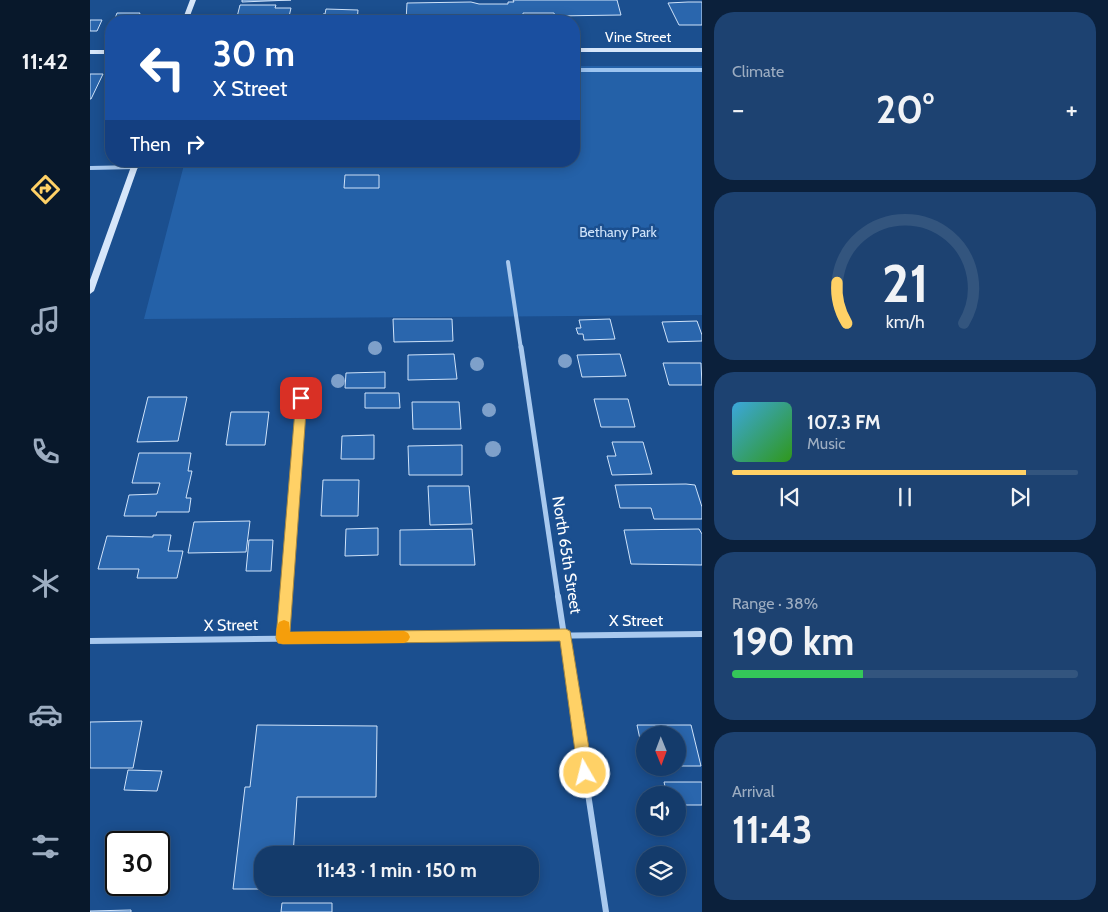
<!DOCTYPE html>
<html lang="en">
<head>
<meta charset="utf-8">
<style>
  :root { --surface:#143b6b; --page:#1d4271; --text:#f1f3f6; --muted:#9dadc1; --line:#33557e; --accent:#ffd166 }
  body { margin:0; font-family:Cabin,sans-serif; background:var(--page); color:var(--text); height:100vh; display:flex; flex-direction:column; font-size:19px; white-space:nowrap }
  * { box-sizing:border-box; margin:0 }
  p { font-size:16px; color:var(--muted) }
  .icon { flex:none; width:28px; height:28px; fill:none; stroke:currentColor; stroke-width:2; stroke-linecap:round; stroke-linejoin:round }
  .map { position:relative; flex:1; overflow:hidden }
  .sheet { display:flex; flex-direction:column; gap:12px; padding:12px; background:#0b203b; width:406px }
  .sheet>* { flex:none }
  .top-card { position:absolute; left:15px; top:15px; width:475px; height:152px; border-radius:20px; box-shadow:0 2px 12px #0003,0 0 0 1px var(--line); background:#1a4fa0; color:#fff; overflow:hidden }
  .needle { width:32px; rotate:179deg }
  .tools { position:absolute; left:546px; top:726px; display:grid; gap:10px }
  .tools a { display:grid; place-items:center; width:50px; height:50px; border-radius:50%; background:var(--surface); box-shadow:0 2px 12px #0003,0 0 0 1px var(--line); font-size:25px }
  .speed { position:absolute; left:15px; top:831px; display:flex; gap:10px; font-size:25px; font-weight:700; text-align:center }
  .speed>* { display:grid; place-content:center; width:65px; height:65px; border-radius:50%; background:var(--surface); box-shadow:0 2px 12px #0003,0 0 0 1px var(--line); line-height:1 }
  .speed .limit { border:2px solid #111; border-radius:8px; background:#fff; color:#111 }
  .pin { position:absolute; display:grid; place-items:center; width:42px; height:42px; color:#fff; margin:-21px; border-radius:10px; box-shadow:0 2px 8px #0006 }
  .me { position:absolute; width:55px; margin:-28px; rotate:352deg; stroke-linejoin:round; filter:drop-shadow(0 0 4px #0008) }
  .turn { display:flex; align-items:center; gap:18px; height:105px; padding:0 25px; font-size:22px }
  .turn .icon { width:65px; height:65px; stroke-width:2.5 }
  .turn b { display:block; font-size:35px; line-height:42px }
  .then { display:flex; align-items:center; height:48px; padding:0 25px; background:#0003; gap:10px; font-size:19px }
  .big { font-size:38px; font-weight:800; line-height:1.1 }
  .sheet .widget { flex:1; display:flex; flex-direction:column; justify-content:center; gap:8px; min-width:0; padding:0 18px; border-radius:20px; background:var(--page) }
  .sheet .dial { align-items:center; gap:0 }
  .dial svg { height:130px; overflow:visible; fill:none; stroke:var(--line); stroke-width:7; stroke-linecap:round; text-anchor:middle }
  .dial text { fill:var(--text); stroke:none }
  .song { display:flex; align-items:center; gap:15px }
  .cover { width:60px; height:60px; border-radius:8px; background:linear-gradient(135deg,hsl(200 70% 55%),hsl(110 70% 35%)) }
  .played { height:5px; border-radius:2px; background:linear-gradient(90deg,var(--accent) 85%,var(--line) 85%) }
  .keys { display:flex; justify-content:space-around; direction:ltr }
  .heat { display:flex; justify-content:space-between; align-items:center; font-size:28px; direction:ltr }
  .charge { height:8px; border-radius:4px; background:linear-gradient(90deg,#34c759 38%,var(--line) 0) }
  .trip { position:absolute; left:164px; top:846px; width:285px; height:50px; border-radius:20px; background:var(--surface); box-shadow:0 2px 12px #0003,0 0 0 1px var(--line); font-weight:800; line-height:50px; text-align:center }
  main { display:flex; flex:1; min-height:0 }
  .dock { display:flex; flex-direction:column; width:90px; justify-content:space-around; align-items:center; background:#08182b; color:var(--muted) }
  .dock .icon { width:35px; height:35px }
  .dock .current { color:var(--accent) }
  .dock b { font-size:22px; color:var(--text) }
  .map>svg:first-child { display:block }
</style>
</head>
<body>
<main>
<nav class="dock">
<b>11:42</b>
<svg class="icon current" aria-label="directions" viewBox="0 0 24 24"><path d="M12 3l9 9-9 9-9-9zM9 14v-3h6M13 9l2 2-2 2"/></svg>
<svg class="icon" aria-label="music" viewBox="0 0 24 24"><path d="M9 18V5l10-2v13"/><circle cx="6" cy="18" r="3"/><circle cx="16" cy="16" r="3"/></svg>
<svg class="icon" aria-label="phone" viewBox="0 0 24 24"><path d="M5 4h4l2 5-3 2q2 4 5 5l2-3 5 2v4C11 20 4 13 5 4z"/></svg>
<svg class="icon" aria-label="climate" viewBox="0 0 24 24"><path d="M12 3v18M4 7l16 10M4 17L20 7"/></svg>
<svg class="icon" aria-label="car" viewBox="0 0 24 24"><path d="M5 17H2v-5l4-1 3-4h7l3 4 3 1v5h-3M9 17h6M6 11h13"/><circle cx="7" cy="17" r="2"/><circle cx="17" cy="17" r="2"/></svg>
<svg class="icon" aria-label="filters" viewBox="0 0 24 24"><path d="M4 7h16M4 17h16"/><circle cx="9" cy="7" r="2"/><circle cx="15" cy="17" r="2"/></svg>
</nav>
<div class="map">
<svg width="612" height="912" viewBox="0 0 612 912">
  <rect width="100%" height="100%" fill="#1b4f8f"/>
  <!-- green -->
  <path fill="#2461a8" d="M 484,66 L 612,66 L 612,315 L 54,319 L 95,161 L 484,161 Z"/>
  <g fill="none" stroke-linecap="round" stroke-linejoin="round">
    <!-- stream -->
    <path fill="#9cc4f0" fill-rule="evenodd" d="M 484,68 L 612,68 L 612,72 L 484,72 Z"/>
  </g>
  <!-- building -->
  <path fill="#2a66ad" stroke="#cfe3fa" d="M 152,0 L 201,0 L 152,2 Z
    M 423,0 L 527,0 L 531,15 L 465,16 L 464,13 L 433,13 L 433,15 L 426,15 L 427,21 L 316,21 L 317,3 L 381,2 L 389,4 L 418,4 L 418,2 L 424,2 Z
    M 598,2 L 612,2 L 612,25 L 589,25 L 578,3 Z
    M 150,5 L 186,5 L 185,8 L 201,8 L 198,21 L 146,21 Z
    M 236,9 L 268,10 L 267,21 L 232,21 L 233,14 L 235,14 Z
    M 27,13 L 50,13 L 47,21 L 24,21 Z
    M 0,20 L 12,20 L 7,31 L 0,31 Z
    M 0,74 L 13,74 L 1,99 L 0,99 Z
    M 255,175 L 289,175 L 289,188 L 254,188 Z
    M 303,319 L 362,319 L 363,341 L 304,342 Z
    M 520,319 L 525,339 L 494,340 L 493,334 L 488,334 L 486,328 L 491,328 L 489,320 Z
    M 607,321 L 612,335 L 612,341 L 578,342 L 572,322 Z
    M 364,354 L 367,379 L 318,380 L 318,355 Z
    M 530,354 L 536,376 L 492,377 L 487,355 Z
    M 573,363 L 611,363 L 612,385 L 579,385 Z
    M 295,372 L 295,388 L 255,388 L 256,373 Z
    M 275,393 L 309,393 L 310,408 L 275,408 Z
    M 58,397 L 97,397 L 88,441 L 47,442 Z
    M 504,399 L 538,399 L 545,427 L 511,427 Z
    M 322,402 L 369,402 L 371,429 L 323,429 Z
    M 141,412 L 179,412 L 175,445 L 136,445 Z
    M 284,435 L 284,459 L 251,459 L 252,436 Z
    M 522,442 L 553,442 L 562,474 L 522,475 L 517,456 L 526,456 Z
    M 372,445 L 372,475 L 319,475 L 318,446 Z
    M 49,453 L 101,453 L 98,471 L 102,471 L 96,498 L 101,498 L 99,512 L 67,512 L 66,516 L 34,516 L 39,495 L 67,494 L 70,483 L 42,483 Z
    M 233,480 L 269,480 L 268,516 L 231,516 Z
    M 596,484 L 605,485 L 612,507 L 612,519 L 564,519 L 561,508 L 530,508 L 525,485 Z
    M 338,486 L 379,486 L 382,524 L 340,525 Z
    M 160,521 L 156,552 L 98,553 L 104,522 Z
    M 288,528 L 288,555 L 255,556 L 256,529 Z
    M 382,529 L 385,565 L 310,565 L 310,530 Z
    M 609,529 L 612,534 L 612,565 L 541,564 L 534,530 Z
    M 63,535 L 81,535 L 78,551 L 93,551 L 87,578 L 47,578 L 49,569 L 8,569 L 17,536 L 63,537 Z
    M 159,540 L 183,540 L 181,571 L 156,571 Z
    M 52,721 L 43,768 L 0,768 L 0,722 Z
    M 167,725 L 287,726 L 286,797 L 207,797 L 203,855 L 172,855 L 172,888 L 201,888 L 201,889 L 143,889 L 155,787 L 160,787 Z
    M 547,725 L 601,725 L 611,766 L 588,766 L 588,735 L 555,735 L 555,763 Z
    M 38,770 L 72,771 L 67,791 L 34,790 Z
    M 574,782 L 612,782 L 612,805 L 588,805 L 588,795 L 577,795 Z
    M 192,903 L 242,903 L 242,912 L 191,912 Z
    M 41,910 L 41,912 L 0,912 L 0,911 Z"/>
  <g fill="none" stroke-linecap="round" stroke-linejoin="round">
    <!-- service-far1 -->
    <path stroke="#a9c9ee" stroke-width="4" d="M 196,597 L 211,398"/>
    <!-- service -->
    <path stroke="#a9c9ee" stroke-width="5" d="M 193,638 L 196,596"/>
    <!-- minor-far2 -->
    <path stroke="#a9c9ee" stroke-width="4" d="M 0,168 L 46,167
      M 418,262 L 431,349"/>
    <!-- minor-far1 -->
    <path stroke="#a9c9ee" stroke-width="5" d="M 431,347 L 468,597"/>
    <!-- minor -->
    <path stroke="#a9c9ee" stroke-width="6" d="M 468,596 L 516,912
      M 0,641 L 612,634"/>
    <!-- secondary -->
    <path fill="#d6e6fa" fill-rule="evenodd" d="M 100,0 L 106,0 L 98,21 L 92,21 Z
      M 484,48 L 612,48 L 612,52 L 484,52 Z
      M 0,50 L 21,50 L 21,54 L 0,54 Z
      M 43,161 L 50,161 L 4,291 L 0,294 L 0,280 Z"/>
  </g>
  <!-- trees -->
  <g fill="#7ea0ca">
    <circle cx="285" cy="348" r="7"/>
    <circle cx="475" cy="361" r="7"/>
    <circle cx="387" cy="364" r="7"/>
    <circle cx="248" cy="381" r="7"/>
    <circle cx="399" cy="410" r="7"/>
    <circle cx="403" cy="449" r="8"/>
  </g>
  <!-- route -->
  <path fill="#ffd166" stroke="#a68842" d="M 211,394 L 217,398 L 200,632 L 476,629 L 480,631 L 503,773 L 501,778 L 495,780 L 490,778 L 488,773 L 470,641 L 193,644 L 188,643 L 186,638 L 206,398 Z"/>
  <!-- slow -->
  <path fill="#f59e0b" d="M 194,620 L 199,622 L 200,632 L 314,631 L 318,633 L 320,637 L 318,641 L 314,643 L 193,644 L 188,643 C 185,636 186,628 189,622 Z"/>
  <g text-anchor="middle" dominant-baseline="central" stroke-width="5" stroke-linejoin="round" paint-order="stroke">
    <!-- far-street labels -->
    <g font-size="14" fill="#fff" stroke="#1b4f8f">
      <text x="548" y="37">Vine Street</text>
    </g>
    <!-- far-park labels -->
    <g font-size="14" fill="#cfe3fa" stroke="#1b4f8f">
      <text x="528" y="232">Bethany Park</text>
    </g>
    <!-- street labels -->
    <g font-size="16" fill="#fff" stroke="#1b4f8f">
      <text transform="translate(477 555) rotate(81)">North 65th Street</text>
      <text x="546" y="620">X Street</text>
      <text transform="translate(141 625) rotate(-1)">X Street</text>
    </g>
  </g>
</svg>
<div class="tools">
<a><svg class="needle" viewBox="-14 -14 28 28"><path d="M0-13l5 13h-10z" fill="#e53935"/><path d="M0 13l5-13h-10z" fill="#9dadc1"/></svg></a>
<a><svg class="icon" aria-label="sound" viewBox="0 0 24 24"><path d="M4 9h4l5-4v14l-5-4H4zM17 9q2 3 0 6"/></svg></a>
<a><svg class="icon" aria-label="layers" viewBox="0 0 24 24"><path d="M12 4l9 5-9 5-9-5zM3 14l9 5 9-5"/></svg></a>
</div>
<div class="speed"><div class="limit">30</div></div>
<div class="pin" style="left:211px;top:398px;background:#d93025"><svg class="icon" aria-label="arrive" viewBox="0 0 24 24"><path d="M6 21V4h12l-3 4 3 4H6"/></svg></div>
<svg class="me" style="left:495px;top:773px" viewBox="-20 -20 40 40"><circle r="17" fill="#ffd166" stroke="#fff" stroke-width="3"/><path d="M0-11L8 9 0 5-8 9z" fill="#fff"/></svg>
<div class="trip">11:43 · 1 min · 150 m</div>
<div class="top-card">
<div class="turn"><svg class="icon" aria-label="left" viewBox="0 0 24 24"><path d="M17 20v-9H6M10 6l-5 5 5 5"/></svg><div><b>30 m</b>X Street</div></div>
<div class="then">Then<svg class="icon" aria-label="right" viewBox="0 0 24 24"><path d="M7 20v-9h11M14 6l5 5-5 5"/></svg></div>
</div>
</div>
<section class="sheet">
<div class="widget"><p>Climate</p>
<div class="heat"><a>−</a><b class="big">20°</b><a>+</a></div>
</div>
<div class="widget dial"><svg viewBox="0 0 100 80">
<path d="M14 69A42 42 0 1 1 86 69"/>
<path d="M14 69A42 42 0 0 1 8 44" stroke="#ffd166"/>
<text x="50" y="56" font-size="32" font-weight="700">21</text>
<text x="50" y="72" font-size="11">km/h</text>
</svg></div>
<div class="widget">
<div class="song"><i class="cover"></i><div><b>107.3 FM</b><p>Music</p></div></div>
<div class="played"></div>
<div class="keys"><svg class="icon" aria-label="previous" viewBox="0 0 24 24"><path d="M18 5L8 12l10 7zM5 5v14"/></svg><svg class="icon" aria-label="pause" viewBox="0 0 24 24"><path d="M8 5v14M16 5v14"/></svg><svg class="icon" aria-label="next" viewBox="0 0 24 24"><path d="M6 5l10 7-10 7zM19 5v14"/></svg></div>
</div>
<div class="widget"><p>Range · 38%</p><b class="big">190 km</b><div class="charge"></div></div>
<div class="widget"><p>Arrival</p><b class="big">11:43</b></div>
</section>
</main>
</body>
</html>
